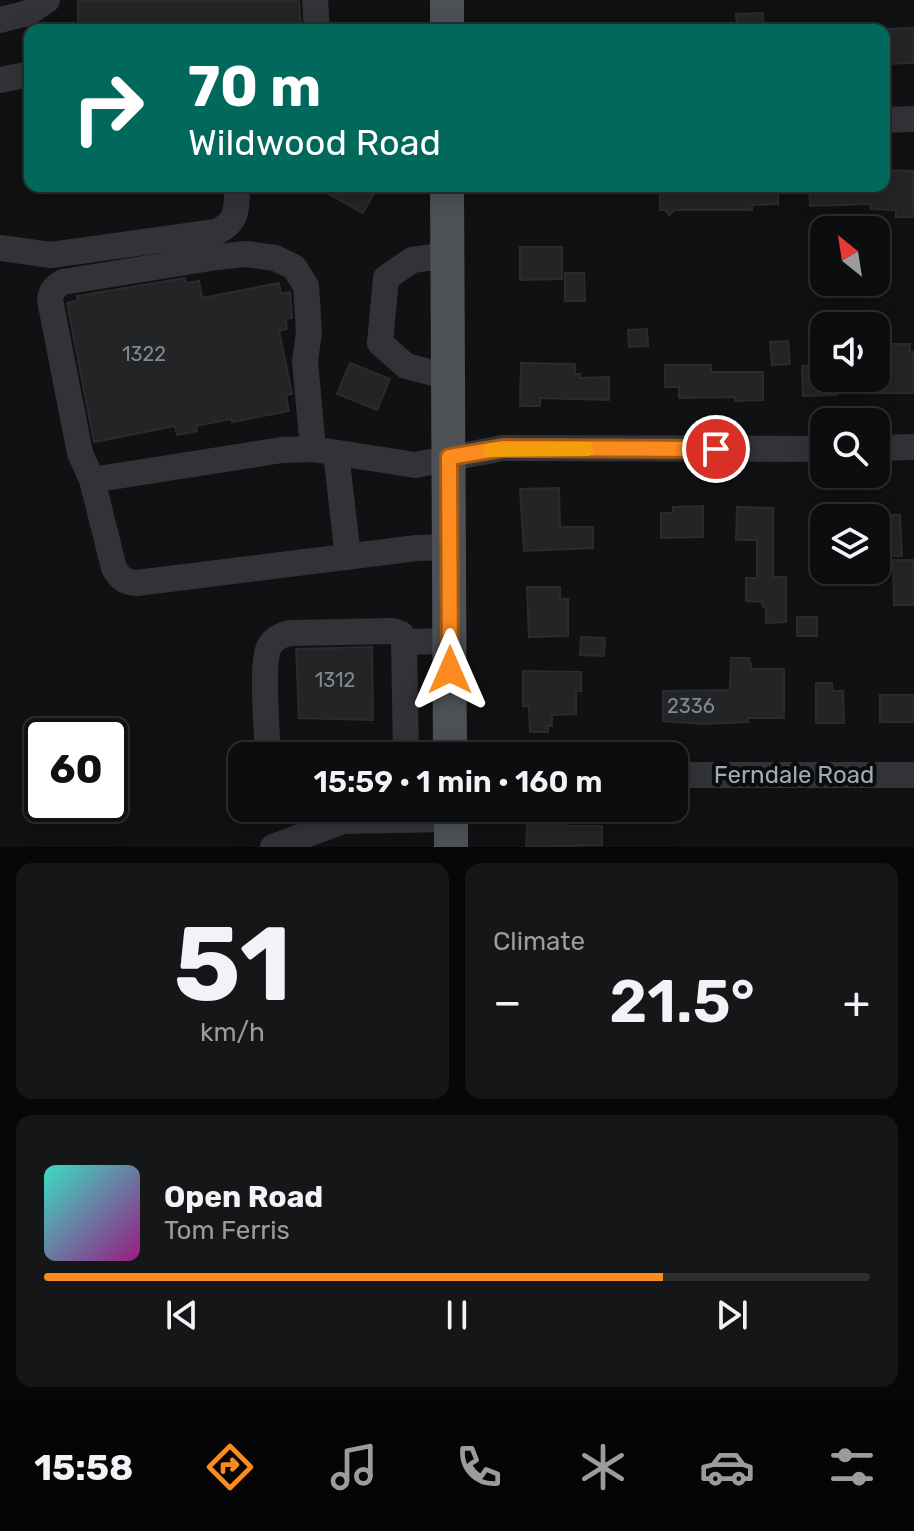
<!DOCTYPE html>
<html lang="en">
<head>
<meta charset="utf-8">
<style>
  :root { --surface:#0c0d0e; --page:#151617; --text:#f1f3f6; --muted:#9a9c9e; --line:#2c2d2e; --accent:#fb8a1f }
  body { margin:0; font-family:Rubik,sans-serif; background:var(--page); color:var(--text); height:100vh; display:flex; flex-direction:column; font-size:30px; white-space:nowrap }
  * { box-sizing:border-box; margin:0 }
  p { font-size:26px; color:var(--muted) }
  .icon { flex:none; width:44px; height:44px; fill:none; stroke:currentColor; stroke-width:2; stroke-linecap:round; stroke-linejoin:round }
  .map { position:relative; height:847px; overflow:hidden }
  .side { display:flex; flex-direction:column; gap:16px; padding:16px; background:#070708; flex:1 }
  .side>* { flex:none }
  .banner { position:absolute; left:24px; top:24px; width:866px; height:168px; border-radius:16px; box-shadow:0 4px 20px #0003,0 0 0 2px var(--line); background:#00695c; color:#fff; overflow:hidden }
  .needle { width:52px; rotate:330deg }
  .fabs { position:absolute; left:810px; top:216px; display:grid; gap:16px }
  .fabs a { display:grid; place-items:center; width:80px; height:80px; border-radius:16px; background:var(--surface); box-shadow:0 4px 20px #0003,0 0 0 2px var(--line); font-size:40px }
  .speed { position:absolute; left:24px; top:718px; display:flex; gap:16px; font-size:40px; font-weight:700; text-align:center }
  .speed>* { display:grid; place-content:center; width:104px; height:104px; border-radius:50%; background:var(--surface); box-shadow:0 4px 20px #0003,0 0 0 2px var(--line); line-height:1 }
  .speed .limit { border:4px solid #111; border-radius:12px; background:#fff; color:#111 }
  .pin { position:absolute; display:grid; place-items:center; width:68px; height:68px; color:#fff; margin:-34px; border:4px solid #fff; border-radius:50%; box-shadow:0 2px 8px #0007 }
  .me { position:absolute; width:88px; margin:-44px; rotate:0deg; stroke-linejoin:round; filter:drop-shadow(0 0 6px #0008) }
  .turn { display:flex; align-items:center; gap:28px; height:168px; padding:0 32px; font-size:36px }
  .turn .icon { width:104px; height:104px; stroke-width:2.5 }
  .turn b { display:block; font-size:56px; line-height:68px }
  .big { font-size:60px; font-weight:600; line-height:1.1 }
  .side .tile { flex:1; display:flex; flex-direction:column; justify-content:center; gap:12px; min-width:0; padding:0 28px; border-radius:16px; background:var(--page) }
  .side .dial { align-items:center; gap:0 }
  .dial b { font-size:104px; line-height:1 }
  .song { display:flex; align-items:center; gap:24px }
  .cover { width:96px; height:96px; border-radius:12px; background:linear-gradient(135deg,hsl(170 70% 55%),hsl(310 70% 35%)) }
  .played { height:8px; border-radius:4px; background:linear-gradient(90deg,var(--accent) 75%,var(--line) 75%) }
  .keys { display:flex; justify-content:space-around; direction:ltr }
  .heat { display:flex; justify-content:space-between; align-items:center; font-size:44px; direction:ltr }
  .side .tiles { flex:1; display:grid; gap:16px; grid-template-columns:1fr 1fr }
  .tile:last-child { grid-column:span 2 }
  .trip { position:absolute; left:228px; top:742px; width:460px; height:80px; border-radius:16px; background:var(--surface); box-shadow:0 4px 20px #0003,0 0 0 2px var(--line); font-weight:600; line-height:80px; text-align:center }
  .menu { display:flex; height:128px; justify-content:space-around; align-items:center; background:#050506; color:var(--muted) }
  .menu .icon { width:56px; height:56px }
  .menu .active { color:var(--accent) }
  .menu b { font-size:36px; color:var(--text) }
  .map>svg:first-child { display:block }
</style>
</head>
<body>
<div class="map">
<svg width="914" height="847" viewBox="0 0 914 847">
  <rect width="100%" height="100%" fill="#101112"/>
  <!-- building -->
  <path fill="#232426" stroke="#2a2b2e" stroke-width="2" d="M 78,0 L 299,0 L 301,30 L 78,30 Z
    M 763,13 L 764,30 L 737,30 L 736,14 Z
    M 914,28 L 914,63 L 884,64 L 884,29 Z
    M 884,170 L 913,171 L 914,217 L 896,217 L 896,210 L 871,209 L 871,204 L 810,206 L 809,186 L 884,186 Z
    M 314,186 L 378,186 L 363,213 Z
    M 660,186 L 778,186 L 778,204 L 752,205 L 752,210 L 675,210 L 669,215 L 665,210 L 660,210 Z
    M 520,247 L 562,247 L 562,279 L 520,280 Z
    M 565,273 L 584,273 L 585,301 L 565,301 Z
    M 185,278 L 186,283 L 199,281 L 202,298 L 279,283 L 281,294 L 290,292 L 292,318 L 286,319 L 287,329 L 279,331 L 292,394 L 286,395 L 289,411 L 232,422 L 231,419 L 196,426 L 197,431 L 177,435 L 175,426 L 94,442 L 67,303 L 78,300 L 77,296 Z
    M 647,329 L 648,346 L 629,347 L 628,330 Z
    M 788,341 L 790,364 L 772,365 L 770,342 Z
    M 889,344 L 910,344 L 910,352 L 914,352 L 914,393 L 876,393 L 876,352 L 888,352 Z
    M 350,363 L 390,379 L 377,410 L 337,394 Z
    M 521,363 L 575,364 L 575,374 L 580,374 L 580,378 L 609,377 L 609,400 L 540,398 L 540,406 L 520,406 Z
    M 665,365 L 711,365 L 711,372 L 763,372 L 763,400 L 735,401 L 735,397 L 679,398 L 679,387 L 665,387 Z
    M 802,366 L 824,366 L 824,378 L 837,378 L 837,395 L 803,396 Z
    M 559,488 L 560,527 L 593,527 L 593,548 L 524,551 L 520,489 Z
    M 703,506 L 703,537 L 661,538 L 661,513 L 673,513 L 673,507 Z
    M 737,507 L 773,508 L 773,577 L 786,577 L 786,622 L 766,623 L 766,607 L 763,607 L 762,602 L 746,601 L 746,578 L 757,578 L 757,540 L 736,540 Z
    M 876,515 L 900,515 L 902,556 L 876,556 Z
    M 893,560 L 914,560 L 914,605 L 894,605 Z
    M 527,587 L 560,587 L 560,599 L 568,599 L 568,636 L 529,637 Z
    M 797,617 L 817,617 L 817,636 L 797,636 Z
    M 581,637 L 605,638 L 604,656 L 580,655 Z
    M 372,647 L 373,720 L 299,718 L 296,649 Z
    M 731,658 L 749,658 L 752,669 L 784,669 L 784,718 L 748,718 L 748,722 L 702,724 L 663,721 L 663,691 L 730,690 Z
    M 523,671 L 581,672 L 581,691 L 576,691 L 576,714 L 552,715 L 552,726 L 548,726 L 548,732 L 530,732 L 529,706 L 523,706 Z
    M 816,683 L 832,683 L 832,691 L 843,691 L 844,723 L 816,723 Z
    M 880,695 L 914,695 L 914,722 L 880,722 Z
    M 528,813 L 544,813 L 544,820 L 565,820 L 565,826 L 602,826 L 602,845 L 526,847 Z"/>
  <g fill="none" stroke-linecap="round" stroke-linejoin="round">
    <!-- minor -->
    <path stroke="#313337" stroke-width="26" d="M 315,0 L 317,30
      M 0,20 L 28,13 L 47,0
      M 0,80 L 30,74
      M 884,120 L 914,119
      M 0,248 L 51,255 L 216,232 C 238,223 237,207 237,186
      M 448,255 L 412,260 L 386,278 L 380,343 L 406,366 L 449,377
      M 876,448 L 914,447
      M 313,449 L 305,361 L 309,332 L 306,286 L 294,267 L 275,258 L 246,254 L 217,257 L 63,282 C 54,287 51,291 50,300 L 80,453 L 92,480 L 114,568 C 120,579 125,582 137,583 L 417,548 L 449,547
      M 336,453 L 348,557
      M 92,480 L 282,450 L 313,449 L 415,465 L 503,448 L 824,449
      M 268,756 C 267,733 261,664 269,647 C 274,638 281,635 290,633 L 393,631 L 401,634 L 404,642
      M 406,756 L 404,642 L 450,641
      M 674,775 L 914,775
      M 273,847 L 343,821 L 451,819"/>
    <!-- major -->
    <path stroke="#4d5156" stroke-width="34" d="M 447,0 L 447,30
      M 447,186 L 450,756
      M 451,808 L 451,847"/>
  </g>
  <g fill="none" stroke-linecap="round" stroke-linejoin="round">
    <defs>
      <path id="route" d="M 450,670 L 449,457 L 503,448 L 716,449"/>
    </defs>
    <!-- route casing -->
    <use href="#route" stroke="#a35a14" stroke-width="20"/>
    <!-- route -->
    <use href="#route" stroke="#fb8a1f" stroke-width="14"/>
    <!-- slow -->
    <path stroke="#f59e0b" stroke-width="14" d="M 491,450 L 587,449"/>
  </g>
  <g text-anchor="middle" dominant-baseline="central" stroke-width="8" stroke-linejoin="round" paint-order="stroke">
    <!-- number labels -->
    <g font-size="20" fill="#818890">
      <text x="144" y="354">1322</text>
      <text x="335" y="680">1312</text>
      <text x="691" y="706">2336</text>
    </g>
    <!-- street labels -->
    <g font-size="24" fill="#a1aab4" stroke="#0b0c0d">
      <text x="794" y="775">Ferndale Road</text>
    </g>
  </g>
</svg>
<div class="fabs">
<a><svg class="needle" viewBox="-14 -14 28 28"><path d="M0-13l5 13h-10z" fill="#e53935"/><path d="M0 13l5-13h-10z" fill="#9a9c9e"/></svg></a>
<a><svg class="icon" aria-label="sound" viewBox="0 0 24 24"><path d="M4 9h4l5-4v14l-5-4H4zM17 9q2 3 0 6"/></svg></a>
<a><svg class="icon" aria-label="search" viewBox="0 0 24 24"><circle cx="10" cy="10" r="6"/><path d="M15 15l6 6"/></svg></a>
<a><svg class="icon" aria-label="layers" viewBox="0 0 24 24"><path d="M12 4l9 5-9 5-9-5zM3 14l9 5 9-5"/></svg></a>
</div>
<div class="speed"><div class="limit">60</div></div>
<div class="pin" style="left:716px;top:449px;background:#d93025"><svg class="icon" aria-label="arrive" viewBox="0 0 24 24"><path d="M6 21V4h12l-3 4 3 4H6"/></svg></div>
<svg class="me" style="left:450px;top:670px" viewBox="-20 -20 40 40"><path d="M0-17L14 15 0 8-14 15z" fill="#fb8a1f" stroke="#fff" stroke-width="4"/></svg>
<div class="trip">15:59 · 1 min · 160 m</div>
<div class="banner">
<div class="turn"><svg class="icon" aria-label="right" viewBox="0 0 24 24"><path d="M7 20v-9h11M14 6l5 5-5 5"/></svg><div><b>70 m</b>Wildwood Road</div></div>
</div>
</div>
<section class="side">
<div class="tiles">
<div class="tile dial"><b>51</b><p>km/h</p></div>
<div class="tile"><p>Climate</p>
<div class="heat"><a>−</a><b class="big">21.5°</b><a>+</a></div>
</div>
<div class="tile">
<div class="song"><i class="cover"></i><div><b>Open Road</b><p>Tom Ferris</p></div></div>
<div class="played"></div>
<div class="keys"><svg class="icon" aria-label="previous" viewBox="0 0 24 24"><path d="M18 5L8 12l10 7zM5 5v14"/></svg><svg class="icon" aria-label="pause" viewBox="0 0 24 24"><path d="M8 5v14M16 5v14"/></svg><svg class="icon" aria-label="next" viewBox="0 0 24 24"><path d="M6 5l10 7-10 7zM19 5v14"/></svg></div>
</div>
</div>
</section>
<nav class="menu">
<b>15:58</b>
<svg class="icon active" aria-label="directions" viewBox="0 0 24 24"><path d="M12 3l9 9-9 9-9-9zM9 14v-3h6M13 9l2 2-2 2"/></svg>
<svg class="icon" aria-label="music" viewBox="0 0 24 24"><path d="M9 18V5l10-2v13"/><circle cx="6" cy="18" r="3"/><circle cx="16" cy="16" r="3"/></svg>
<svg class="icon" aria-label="phone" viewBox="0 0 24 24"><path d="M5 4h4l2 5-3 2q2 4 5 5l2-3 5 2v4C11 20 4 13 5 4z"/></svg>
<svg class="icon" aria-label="climate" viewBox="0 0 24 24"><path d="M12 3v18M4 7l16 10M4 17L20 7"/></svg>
<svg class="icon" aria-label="car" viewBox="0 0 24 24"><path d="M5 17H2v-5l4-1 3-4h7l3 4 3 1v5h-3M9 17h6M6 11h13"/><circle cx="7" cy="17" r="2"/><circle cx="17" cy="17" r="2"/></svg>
<svg class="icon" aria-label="filters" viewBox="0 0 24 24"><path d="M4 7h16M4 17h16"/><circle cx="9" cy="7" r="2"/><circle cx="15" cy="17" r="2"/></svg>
</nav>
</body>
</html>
